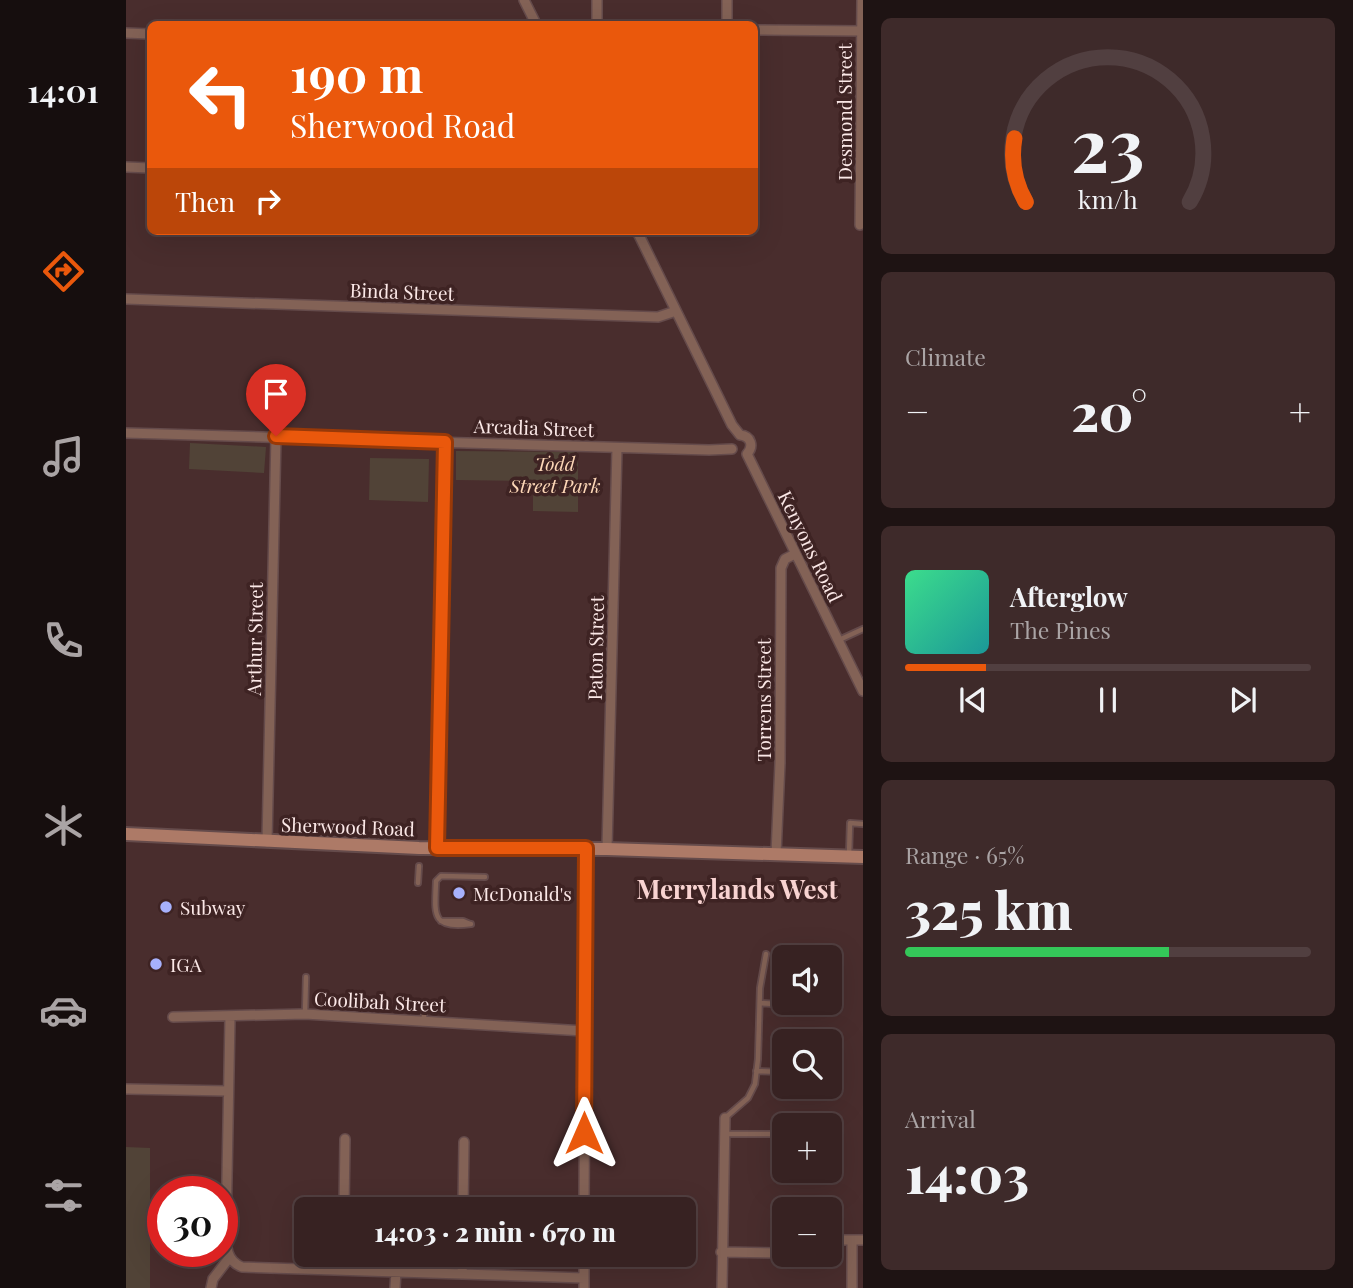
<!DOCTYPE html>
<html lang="en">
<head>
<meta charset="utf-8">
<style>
  :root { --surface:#372222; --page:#3e2a2a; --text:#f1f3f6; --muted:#aaa4a5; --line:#513f40; --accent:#ea580c }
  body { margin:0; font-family:"Playfair Display",serif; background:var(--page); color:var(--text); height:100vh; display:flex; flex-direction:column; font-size:26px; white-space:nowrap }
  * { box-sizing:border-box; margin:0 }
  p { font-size:23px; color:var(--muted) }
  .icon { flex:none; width:38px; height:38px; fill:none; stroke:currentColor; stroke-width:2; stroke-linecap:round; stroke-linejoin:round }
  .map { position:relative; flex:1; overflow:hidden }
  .drawer { display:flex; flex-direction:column; gap:18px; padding:18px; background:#1e1313; width:490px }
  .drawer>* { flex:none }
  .top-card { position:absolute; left:21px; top:21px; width:611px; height:214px; border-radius:10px; box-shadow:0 7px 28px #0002,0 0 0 2px var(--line); background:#ea580c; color:#fff; overflow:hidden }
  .tools { position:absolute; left:646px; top:945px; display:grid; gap:14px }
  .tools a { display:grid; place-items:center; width:70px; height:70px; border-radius:10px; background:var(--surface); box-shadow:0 7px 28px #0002,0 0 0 2px var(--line); font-size:35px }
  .speed { position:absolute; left:21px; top:1176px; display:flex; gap:14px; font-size:35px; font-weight:700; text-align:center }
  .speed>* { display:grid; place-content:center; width:91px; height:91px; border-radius:50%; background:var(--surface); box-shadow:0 7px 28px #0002,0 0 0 2px var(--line); line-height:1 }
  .speed .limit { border:10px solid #d22; background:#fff; color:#111 }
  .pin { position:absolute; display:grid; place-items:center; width:60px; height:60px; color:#fff; margin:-72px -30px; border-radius:50% 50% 50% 0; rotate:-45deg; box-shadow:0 0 7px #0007 }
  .pin .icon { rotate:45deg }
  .me { position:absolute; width:77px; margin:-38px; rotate:0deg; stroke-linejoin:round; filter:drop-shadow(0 0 5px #0008) }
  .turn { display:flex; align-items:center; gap:24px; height:147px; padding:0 28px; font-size:32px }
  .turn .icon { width:91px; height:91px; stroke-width:2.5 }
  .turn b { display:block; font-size:49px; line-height:60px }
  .then { display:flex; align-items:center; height:66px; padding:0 28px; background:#0003; gap:14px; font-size:26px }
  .big { font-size:52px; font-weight:800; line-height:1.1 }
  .drawer .tile { flex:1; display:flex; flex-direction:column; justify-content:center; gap:10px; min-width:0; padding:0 24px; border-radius:10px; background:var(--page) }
  .drawer .dial { align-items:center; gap:0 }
  .dial svg { height:182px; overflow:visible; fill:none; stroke:var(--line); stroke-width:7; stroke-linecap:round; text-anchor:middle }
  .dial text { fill:var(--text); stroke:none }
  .song { display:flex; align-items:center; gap:21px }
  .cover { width:84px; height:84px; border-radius:10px; background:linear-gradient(135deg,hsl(150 70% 55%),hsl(180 70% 35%)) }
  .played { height:7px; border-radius:4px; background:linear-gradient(90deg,var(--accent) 20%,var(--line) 20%) }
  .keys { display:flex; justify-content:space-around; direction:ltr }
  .heat { display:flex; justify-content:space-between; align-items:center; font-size:38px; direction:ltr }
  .charge { height:10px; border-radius:5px; background:linear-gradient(90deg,#34c759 65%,var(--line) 0) }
  .trip { position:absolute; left:168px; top:1197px; width:402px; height:70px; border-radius:10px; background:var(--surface); box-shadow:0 7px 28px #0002,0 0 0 2px var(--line); font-weight:800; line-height:70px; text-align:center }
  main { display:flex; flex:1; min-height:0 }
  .tab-bar { display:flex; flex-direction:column; width:126px; justify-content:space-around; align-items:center; background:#160e0e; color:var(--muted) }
  .tab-bar .icon { width:49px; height:49px }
  .tab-bar .current { color:var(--accent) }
  .tab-bar b { font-size:32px; color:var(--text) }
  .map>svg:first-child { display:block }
</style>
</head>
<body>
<main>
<nav class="tab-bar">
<b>14:01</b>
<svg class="icon current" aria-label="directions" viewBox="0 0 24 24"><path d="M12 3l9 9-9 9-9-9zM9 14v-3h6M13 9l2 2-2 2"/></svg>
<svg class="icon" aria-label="music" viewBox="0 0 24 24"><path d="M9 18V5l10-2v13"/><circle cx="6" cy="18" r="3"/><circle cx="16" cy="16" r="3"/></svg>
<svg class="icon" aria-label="phone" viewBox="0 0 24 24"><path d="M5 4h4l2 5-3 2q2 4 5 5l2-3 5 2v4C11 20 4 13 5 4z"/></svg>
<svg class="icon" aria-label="climate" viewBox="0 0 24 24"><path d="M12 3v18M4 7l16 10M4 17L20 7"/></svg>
<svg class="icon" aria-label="car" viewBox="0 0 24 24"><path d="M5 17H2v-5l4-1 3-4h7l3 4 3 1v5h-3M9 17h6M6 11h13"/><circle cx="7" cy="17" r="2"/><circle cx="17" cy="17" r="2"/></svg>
<svg class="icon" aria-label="filters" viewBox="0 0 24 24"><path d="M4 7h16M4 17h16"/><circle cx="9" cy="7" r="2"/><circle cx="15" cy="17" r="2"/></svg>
</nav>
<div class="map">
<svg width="737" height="1288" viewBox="0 0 737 1288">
  <rect width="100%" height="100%" fill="#492d2d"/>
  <!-- green -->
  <path fill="#514337" d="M 64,443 L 140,447 L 138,473 L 63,469 Z
    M 330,451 L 452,452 L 452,512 L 407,511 L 407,481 L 330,480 Z
    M 244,458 L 303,459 L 302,502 L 243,500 Z
    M 0,1147 L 24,1148 L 24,1288 L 0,1288 Z"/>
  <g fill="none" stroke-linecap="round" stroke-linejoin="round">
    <defs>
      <path id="service" d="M 713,640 L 737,629
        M 723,855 L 724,823 L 737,824
        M 292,883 L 293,866
        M 315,921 L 337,921 L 344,924
        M 345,924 C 304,930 309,913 310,881 L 315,876 L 359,877
        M 634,1003 L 665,1005
        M 179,1014 L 180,977
        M 298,1020 L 298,1002
        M 630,1071 L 658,1072
        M 704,1071 L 704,1073
        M 599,1118 L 622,1098 L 629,1084 L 632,1059 L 634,988 L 640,954
        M 600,1134 L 658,1134"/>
      <path id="minor" d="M 398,0 L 410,24
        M 471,0 L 471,24
        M 601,24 L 601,0
        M 628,30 L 737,31
        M 0,33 L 24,34
        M 0,167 L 24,168
        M 734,225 L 736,0
        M 511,231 L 606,425 L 614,435
        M 0,299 L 532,317 L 550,311
        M 0,433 L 583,450 L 606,449
        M 614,435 C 625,436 628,446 621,454
        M 621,454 L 737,691
        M 141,842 L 150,436
        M 311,848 L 319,442
        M 481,849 L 491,448
        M 650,854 L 654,763 L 655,568 L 659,559 L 669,554
        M 47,1017 L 179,1014 L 458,1031
        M 104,1017 L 100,1231 C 100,1246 100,1261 116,1267 L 458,1278
        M 1,1089 L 102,1091
        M 218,1209 L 219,1139
        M 337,1209 L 338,1142
        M 458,1209 L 460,848
        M 704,1240 L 737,1240
        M 726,1240 L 726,1288
        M 595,1252 L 658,1253
        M 218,1270 L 218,1255
        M 336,1274 L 337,1255
        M 85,1288 L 87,1279 L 103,1258
        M 269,1288 L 270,1271
        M 458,1288 L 458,1255
        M 596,1288 L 599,1118"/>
      <path id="secondary" d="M 0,834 L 293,848 L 481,849 L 737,857"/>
    </defs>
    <!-- service casing -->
    <use href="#service" stroke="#654b4b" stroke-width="8"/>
    <!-- minor casing -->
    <use href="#minor" stroke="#654b4b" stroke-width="12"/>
    <!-- secondary casing -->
    <use href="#secondary" stroke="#654b4b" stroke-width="16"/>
    <!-- service -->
    <use href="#service" stroke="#836256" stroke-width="4.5"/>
    <!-- minor -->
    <use href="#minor" stroke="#836256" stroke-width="9"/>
    <!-- secondary -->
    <use href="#secondary" stroke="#ad7a67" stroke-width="12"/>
  </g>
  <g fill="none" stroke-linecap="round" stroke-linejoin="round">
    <defs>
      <path id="route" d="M 150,436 L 319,442 L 311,848 L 460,848 L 458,1133"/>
    </defs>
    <!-- route casing -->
    <use href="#route" stroke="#983908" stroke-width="18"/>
    <!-- route -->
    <use href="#route" stroke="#ea580c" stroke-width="12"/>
  </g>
  <!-- markers -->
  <g fill="#a7b1fc" stroke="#3e2323" stroke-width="2.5">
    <circle cx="333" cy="893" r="7"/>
    <circle cx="40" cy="907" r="7"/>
    <circle cx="30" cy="964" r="7"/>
  </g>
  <g text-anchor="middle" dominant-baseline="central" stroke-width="7" stroke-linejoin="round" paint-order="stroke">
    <!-- street labels -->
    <g font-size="19" fill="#fbe8e7" stroke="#3e2323">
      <text transform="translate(718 112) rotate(-90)">Desmond Street</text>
      <text transform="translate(276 291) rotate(2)">Binda Street</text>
      <text transform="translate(408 427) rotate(2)">Arcadia Street</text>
      <text transform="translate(685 546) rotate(64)">Kenyons Road</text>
      <text transform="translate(128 639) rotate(-89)">Arthur Street</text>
      <text transform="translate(469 648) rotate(-89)">Paton Street</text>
      <text transform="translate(637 700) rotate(-90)">Torrens Street</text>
      <text transform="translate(222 826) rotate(2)">Sherwood Road</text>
      <text transform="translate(254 1001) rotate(3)">Coolibah Street</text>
    </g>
    <!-- park labels -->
    <g font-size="19" font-style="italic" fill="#fed8b8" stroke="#3e2323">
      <text x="429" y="463">Todd<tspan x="429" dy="22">Street Park</tspan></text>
    </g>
    <!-- poi labels -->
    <g font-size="19" fill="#fbe8e7" stroke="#3e2323" text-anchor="start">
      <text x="347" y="893">McDonald's</text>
      <text x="54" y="907">Subway</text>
      <text x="44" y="964">IGA</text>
    </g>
    <!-- district labels -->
    <g font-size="26" font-weight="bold" fill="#f8d3d1" stroke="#3e2323">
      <text x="611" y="888">Merrylands West</text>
    </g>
  </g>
</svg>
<div class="tools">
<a><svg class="icon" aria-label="sound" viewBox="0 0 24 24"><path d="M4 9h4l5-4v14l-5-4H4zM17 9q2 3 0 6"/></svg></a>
<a><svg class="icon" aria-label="search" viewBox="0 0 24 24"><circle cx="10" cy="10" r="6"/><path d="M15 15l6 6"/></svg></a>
<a>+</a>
<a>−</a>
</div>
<div class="speed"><div class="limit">30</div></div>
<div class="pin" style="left:150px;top:436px;background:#d93025"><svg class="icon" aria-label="arrive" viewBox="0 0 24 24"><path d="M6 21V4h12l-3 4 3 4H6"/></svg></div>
<svg class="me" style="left:458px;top:1133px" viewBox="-20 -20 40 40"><path d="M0-17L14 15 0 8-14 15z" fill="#ea580c" stroke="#fff" stroke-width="4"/></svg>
<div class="trip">14:03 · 2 min · 670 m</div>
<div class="top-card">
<div class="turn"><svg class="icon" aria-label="left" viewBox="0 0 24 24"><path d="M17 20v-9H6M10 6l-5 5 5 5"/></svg><div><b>190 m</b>Sherwood Road</div></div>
<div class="then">Then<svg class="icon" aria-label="right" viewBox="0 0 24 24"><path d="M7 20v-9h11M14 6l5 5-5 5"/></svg></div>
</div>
</div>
<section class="drawer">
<div class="tile dial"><svg viewBox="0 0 100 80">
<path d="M14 69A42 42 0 1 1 86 69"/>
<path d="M14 69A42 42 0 0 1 9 41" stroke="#ea580c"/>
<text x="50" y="56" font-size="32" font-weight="700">23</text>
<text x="50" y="72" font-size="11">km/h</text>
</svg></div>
<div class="tile"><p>Climate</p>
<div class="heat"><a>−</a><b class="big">20°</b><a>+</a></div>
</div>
<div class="tile">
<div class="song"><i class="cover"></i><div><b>Afterglow</b><p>The Pines</p></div></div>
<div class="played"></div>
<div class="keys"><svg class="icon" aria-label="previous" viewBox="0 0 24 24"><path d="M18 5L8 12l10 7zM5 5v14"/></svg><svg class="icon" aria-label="pause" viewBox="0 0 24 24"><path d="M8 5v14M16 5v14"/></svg><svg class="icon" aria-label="next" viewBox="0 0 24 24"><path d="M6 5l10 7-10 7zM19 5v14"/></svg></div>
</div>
<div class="tile"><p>Range · 65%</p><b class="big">325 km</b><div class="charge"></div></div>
<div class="tile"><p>Arrival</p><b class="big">14:03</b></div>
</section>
</main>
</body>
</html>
